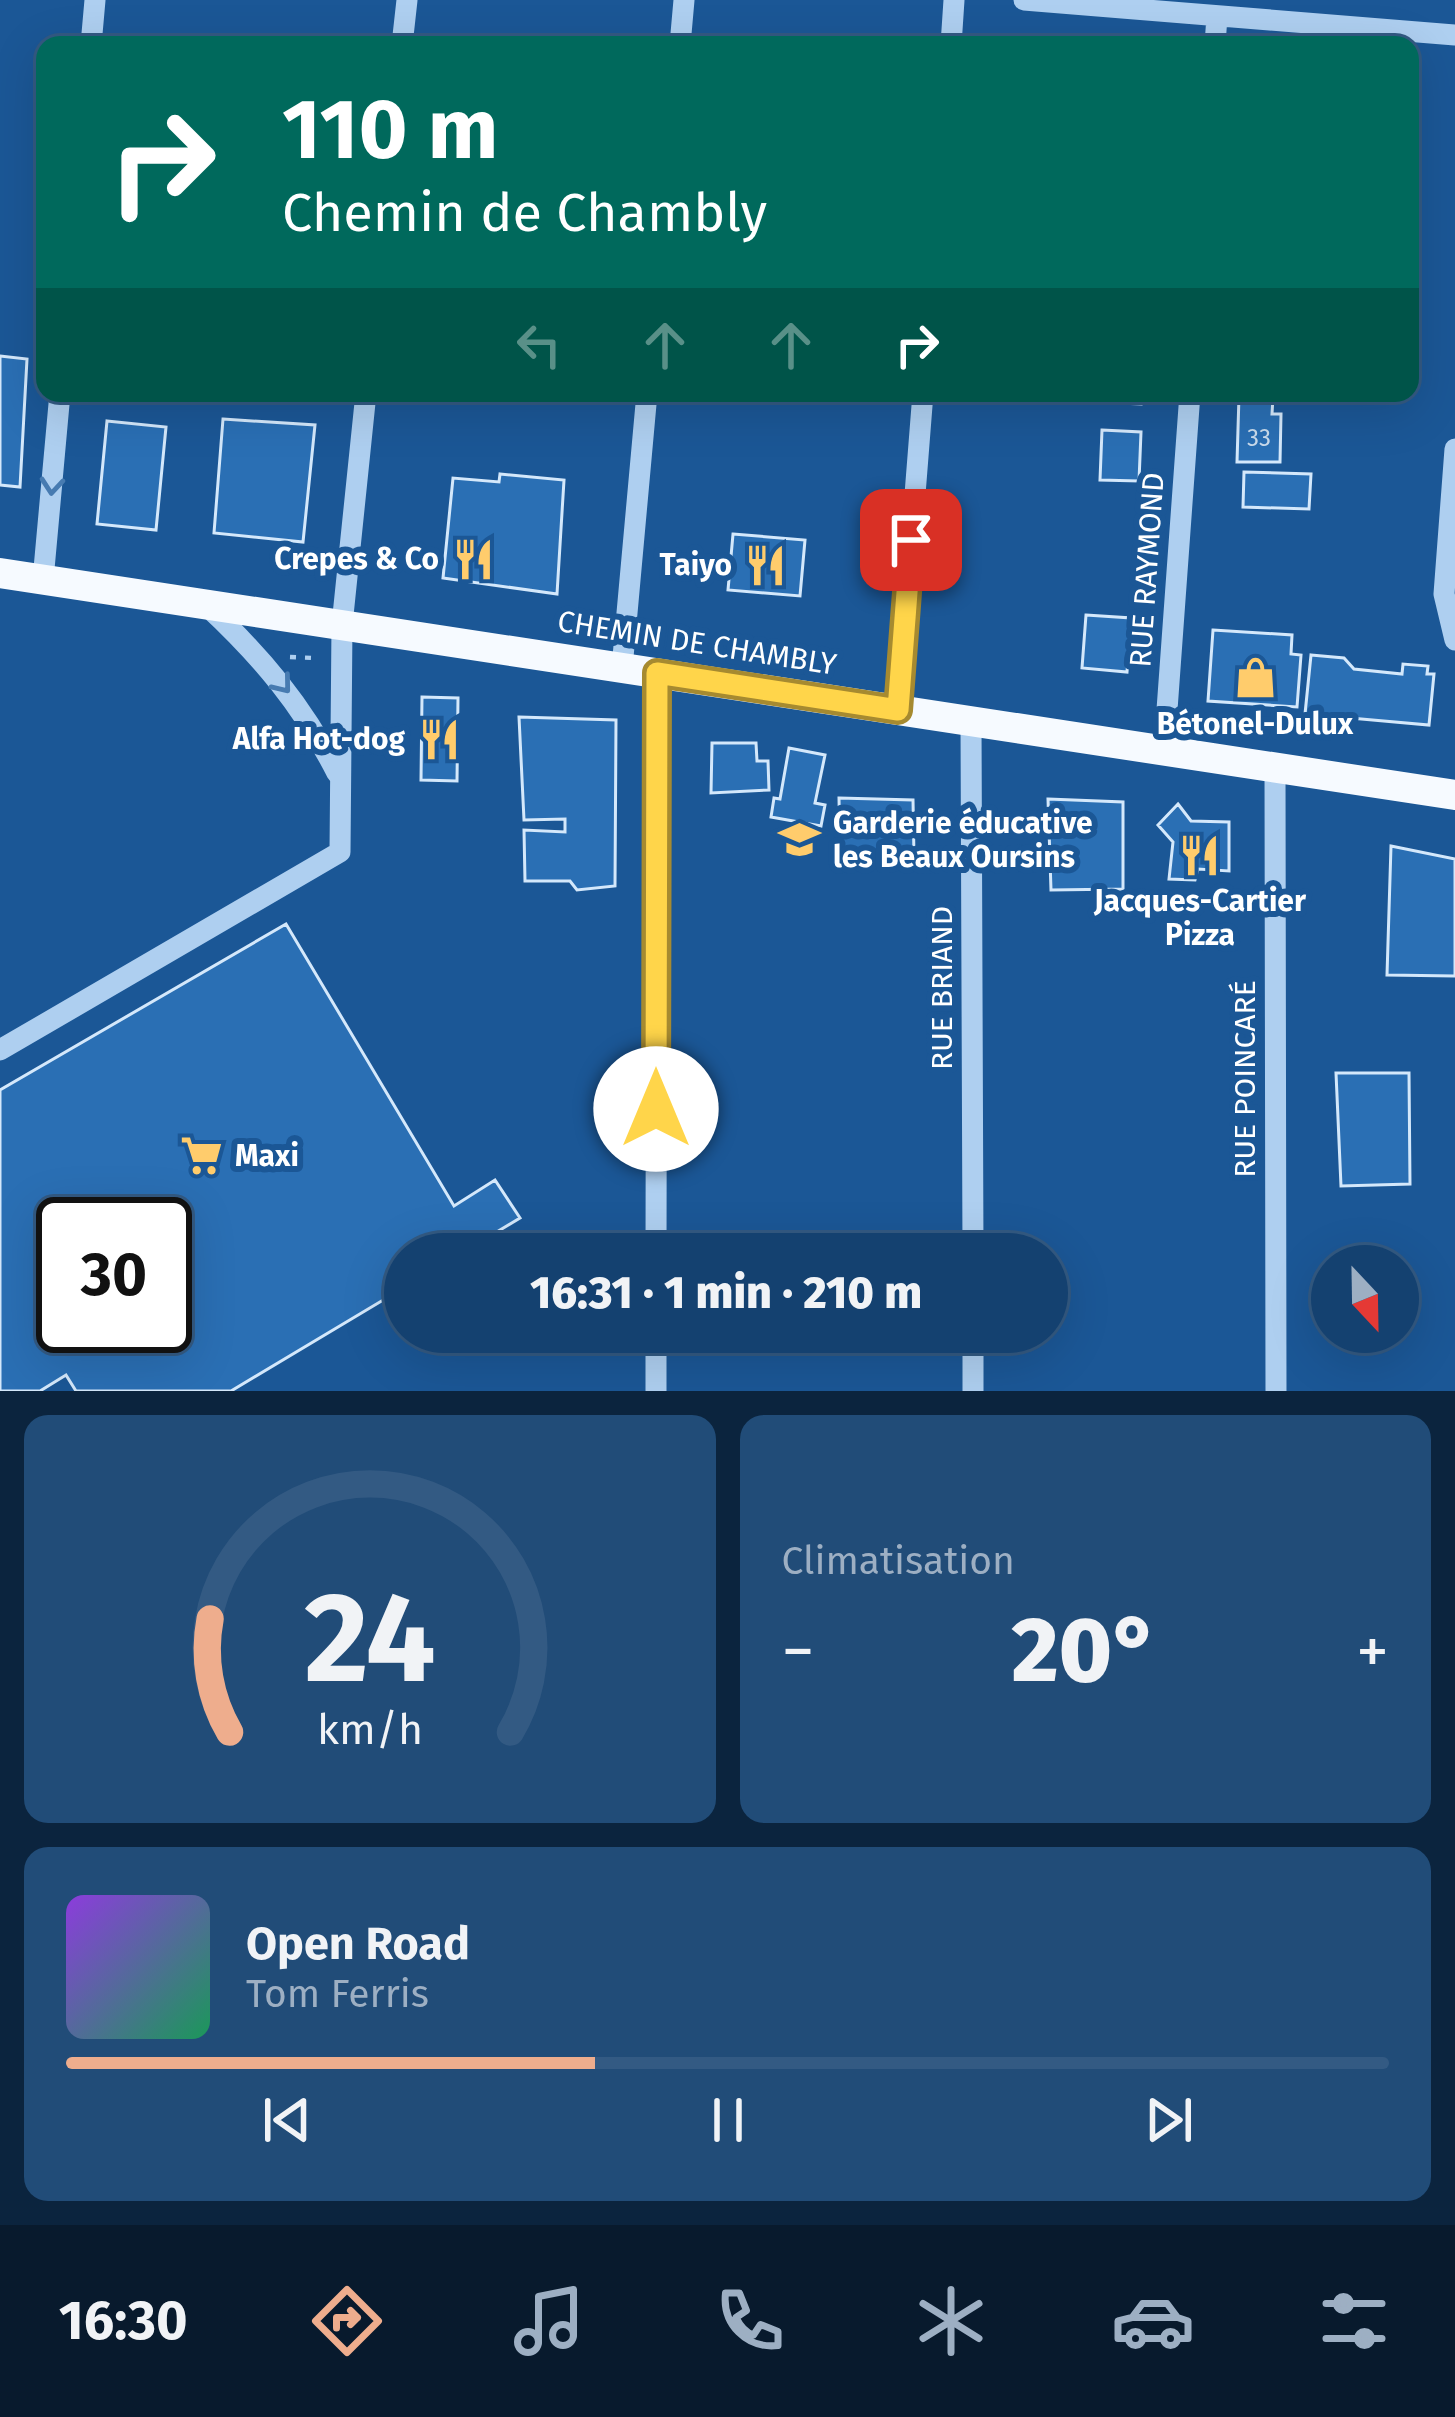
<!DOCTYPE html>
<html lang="fr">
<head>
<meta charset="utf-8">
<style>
  :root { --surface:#144170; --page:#214c78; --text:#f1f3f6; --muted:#9dafc3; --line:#335a83; --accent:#eead8d }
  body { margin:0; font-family:"Fira Sans",sans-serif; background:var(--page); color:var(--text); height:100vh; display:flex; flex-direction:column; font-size:45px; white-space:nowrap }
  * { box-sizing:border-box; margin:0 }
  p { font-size:39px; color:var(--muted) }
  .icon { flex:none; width:66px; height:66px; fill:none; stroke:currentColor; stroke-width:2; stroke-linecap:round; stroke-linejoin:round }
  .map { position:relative; height:1391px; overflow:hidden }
  .sheet { display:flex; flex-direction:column; gap:24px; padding:24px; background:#0b243e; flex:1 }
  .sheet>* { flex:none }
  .banner { position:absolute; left:36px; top:36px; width:1383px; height:366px; border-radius:24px; box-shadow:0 12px 48px #0002,0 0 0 3px var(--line); background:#00695c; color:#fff; overflow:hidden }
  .needle { width:78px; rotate:158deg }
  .buttons { position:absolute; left:1311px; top:1245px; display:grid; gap:24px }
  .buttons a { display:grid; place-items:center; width:108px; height:108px; border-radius:50%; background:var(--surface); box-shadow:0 12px 48px #0002,0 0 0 3px var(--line); font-size:60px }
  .speed { position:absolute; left:36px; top:1197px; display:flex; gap:24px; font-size:60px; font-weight:700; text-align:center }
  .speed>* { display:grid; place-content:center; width:156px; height:156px; border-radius:50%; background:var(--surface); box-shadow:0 12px 48px #0002,0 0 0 3px var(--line); line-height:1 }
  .speed .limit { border:6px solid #111; border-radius:18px; background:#fff; color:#111 }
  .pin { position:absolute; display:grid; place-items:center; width:102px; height:102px; color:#fff; margin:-51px; border-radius:24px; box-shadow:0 6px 18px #0006 }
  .me { position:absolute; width:132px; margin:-66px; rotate:0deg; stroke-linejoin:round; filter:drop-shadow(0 0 9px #0008) }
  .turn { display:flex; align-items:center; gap:42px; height:252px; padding:0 48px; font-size:54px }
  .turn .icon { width:156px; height:156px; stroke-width:2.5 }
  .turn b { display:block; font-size:84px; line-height:102px }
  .lanes { display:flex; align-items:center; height:114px; padding:0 48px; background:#0003; justify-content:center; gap:60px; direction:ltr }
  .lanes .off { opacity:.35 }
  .big { font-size:90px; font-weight:800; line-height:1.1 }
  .sheet .tile { flex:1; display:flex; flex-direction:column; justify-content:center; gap:18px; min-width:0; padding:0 42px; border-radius:24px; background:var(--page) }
  .sheet .dial { align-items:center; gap:0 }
  .dial svg { height:312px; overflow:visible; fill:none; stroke:var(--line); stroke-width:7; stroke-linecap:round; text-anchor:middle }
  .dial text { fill:var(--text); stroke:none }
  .song { display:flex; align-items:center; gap:36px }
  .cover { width:144px; height:144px; border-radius:18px; background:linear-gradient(135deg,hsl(270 70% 55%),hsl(150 70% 35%)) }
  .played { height:12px; border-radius:6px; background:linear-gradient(90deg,var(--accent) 40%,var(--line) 40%) }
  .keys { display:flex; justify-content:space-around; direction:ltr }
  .heat { display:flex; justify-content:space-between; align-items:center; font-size:66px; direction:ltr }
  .sheet .tiles { flex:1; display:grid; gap:24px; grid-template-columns:1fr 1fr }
  .tile:last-child { grid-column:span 2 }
  .trip { position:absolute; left:384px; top:1233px; width:684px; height:120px; border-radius:60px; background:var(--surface); box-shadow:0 12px 48px #0002,0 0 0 3px var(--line); font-weight:800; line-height:120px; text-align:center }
  .tabs { display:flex; height:192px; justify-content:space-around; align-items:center; background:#081a2d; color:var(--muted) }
  .tabs .icon { width:84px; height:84px }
  .tabs .on { color:var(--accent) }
  .tabs b { font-size:54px; color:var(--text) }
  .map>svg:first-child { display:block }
</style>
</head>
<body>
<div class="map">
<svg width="1455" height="1391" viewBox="0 0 1455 1391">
  <rect width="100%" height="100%" fill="#1b5796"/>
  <!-- building -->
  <path fill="#2a6fb4" stroke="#d4e8fb" stroke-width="3" fill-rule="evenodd" d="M 0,356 L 27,359 L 20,487 L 0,485 Z
    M 1096,393 L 1141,393 L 1141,404 L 1096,402 Z
    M 1239,396 L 1273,397 L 1272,414 L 1281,414 L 1280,462 L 1237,462 Z
    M 223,419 L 315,425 L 303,542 L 214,533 Z
    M 107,421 L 166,427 L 156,530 L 97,524 Z
    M 1102,430 L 1141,432 L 1139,481 L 1100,480 Z
    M 1244,472 L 1311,474 L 1309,509 L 1243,507 Z
    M 500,474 L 564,480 L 557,594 L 443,578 L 453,478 L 499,482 Z
    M 733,534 L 805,540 L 800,596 L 728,590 Z
    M 1086,615 L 1131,618 L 1127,672 L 1082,668 Z
    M 1213,630 L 1292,635 L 1291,654 L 1301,655 L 1297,707 L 1208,701 Z
    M 1311,655 L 1344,658 L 1354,669 L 1402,674 L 1403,664 L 1428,666 L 1427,674 L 1434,674 L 1429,725 L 1305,714 Z
    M 422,697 L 458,698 L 457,781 L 421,780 Z
    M 519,717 L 616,720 L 615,886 L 577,890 L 570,881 L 525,881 L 524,830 L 565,832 L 565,819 L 524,820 Z
    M 712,743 L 756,743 L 757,761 L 768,761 L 769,790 L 711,793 Z
    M 789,748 L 825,755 L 815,803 L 825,805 L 821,826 L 771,817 L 774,798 L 780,799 Z
    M 839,798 L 913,800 L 914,857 L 840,857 Z
    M 1048,799 L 1123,802 L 1123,889 L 1051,890 Z
    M 1178,804 L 1191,821 L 1229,822 L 1229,871 L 1198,869 L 1195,880 L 1169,879 L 1173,842 L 1158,825 Z
    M 1391,846 L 1455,859 L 1455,976 L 1387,975 Z
    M 286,924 L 454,1206 L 495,1180 L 520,1218 L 460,1254 L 405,1254 L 405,1287 L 231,1391 L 76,1391 L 66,1375 L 40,1391 L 0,1391 L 0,1090 ZM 63,1224 L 165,1224 L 165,1326 L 63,1326 Z
    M 1336,1073 L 1409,1073 L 1410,1184 L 1341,1186 Z"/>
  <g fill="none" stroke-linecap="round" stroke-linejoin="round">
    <!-- path -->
    <path stroke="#aecff0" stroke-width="4.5" stroke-dasharray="6 9" stroke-linecap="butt" d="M 290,657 L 314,658"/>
    <!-- minor -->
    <path stroke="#aecff0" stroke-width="21" d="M 1024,0 L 1455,35
      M 91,45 L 95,0
      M 402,45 L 407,0
      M 680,45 L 684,0
      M 951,45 L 954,0
      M 1215,45 L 1217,16
      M 1455,449 L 1444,594 L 1455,640
      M 43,580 L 60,393
      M 206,605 C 261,656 303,706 337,773
      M 622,668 L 647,393
      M 898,710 L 923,393
      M 971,721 L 973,1254
      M 1164,751 L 1190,393
      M 1275,768 L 1276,1391
      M 0,1050 L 340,852 L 342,625 L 366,393
      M 656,1254 L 657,673
      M 973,1332 L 973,1391
      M 656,1391 L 656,1332"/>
    <!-- major -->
    <path stroke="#f6faff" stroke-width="30" d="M 0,573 L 1455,795"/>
  </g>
  <!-- one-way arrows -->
  <defs><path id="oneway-chevron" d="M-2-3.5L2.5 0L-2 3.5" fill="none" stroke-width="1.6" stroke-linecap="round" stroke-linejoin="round" transform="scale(3)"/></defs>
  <g stroke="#477bb1">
    <use href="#oneway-chevron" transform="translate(52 486) rotate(95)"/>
    <use href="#oneway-chevron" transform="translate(283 685) rotate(51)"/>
  </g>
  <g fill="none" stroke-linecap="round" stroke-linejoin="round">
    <defs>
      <path id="route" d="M 656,1109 L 657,673 L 898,710 L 911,540"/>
    </defs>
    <!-- route casing -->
    <use href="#route" stroke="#a68a30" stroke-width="30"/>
    <!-- route -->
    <use href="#route" stroke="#ffd54a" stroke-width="21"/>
  </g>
  <!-- icons -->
  <defs>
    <symbol id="restaurant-bare" viewBox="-9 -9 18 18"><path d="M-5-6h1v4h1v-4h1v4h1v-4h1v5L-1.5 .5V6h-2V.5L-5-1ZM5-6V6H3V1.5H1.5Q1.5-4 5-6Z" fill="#ffcc6c" stroke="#1b5796" stroke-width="2.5" paint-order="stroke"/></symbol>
    <symbol id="shop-bare" viewBox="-9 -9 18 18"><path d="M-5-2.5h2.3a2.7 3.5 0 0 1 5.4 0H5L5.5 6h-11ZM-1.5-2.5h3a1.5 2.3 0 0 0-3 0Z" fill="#ffcc6c" stroke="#1b5796" stroke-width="2.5" paint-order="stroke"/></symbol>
    <symbol id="school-bare" viewBox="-9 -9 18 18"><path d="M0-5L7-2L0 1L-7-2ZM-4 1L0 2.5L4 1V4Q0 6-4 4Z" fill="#ffcc6c" stroke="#1b5796" stroke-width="2.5" paint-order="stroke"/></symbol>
    <symbol id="supermarket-bare" viewBox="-9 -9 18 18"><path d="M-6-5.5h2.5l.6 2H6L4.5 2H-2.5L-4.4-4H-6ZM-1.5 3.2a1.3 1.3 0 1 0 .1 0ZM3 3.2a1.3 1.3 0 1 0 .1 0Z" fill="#ffcc6c" stroke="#1b5796" stroke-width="2.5" paint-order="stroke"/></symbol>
  </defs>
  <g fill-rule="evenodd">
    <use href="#restaurant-bare" x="444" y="530" width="59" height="59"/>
    <use href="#restaurant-bare" x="736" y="536" width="59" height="59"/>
    <use href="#shop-bare" x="1226" y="648" width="59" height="59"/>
    <use href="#restaurant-bare" x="410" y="710" width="59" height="59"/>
    <use href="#school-bare" x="770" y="810" width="59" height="59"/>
    <use href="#restaurant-bare" x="1170" y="826" width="59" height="59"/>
    <use href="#supermarket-bare" x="172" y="1126" width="59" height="59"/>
  </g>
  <g text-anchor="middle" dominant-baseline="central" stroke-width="12" stroke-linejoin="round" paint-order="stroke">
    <!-- number labels -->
    <g font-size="24" fill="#cadbec">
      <text x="1259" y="438">33</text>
    </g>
    <!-- poi labels -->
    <g font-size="30" font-weight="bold" fill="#fff" stroke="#1b5796" text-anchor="end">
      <text x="439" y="559">Crepes &amp; Co</text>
      <text x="732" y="565">Taiyo</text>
      <text x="1255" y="724" text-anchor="middle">Bétonel-Dulux</text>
      <text x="405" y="739">Alfa Hot-dog</text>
      <text x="833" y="823" text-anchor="start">Garderie éducative<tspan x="833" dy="34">les Beaux Oursins</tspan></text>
      <text x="1200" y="901" text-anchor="middle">Jacques-Cartier<tspan x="1200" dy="34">Pizza</tspan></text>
      <text x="235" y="1156" text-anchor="start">Maxi</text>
    </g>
    <!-- street labels -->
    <g font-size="30" fill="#fff" stroke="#1b5796">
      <text transform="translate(1147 570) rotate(-86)">RUE RAYMOND</text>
      <text transform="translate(697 643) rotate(9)">CHEMIN DE CHAMBLY</text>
      <text transform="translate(942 988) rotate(-90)">RUE BRIAND</text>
      <text transform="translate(1245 1079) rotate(-90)">RUE POINCARÉ</text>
    </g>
  </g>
</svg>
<div class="buttons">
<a><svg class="needle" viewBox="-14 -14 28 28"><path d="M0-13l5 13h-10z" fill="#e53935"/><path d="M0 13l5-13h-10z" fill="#9dafc3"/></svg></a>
</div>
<div class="speed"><div class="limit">30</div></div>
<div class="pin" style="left:911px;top:540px;background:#d93025"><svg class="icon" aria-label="arrive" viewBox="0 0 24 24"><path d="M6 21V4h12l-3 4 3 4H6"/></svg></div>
<svg class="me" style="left:656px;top:1109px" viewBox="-20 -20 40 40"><circle r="19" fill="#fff"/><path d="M0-13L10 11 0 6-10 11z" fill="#ffd54a"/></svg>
<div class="trip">16:31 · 1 min · 210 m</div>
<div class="banner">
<div class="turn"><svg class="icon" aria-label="right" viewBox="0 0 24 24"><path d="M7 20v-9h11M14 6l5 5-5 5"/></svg><div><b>110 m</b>Chemin de Chambly</div></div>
<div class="lanes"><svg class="icon off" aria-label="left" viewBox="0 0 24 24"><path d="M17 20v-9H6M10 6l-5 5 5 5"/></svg><svg class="icon off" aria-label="ahead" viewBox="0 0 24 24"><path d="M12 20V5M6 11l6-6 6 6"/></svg><svg class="icon off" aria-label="ahead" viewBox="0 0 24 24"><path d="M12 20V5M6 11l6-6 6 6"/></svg><svg class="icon" aria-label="right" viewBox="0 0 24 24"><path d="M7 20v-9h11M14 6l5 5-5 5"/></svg></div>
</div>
</div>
<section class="sheet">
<div class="tiles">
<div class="tile dial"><svg viewBox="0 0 100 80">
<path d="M14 69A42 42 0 1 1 86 69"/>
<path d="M14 69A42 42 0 0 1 9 40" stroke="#eead8d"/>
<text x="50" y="56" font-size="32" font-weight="700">24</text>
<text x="50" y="72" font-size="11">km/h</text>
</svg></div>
<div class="tile"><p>Climatisation</p>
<div class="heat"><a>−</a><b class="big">20°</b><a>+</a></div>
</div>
<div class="tile">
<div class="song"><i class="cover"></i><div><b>Open Road</b><p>Tom Ferris</p></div></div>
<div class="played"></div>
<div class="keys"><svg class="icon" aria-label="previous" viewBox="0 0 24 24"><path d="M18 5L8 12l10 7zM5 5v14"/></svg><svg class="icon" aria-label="pause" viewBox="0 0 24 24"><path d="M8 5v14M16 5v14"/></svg><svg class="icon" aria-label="next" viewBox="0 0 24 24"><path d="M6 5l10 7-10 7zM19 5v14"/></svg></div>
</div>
</div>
</section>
<nav class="tabs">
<b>16:30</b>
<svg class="icon on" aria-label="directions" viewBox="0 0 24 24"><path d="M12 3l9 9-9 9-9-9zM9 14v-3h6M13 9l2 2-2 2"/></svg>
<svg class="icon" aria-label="music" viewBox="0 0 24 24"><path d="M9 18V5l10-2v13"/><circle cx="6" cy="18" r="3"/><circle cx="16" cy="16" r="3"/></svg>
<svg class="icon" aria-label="phone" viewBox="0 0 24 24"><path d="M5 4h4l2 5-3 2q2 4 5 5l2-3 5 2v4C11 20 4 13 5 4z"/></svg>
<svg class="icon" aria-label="climate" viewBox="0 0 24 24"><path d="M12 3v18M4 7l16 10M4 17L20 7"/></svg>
<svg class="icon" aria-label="car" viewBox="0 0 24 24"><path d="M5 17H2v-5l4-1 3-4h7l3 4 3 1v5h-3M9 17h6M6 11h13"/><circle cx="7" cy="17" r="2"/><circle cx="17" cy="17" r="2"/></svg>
<svg class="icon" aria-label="filters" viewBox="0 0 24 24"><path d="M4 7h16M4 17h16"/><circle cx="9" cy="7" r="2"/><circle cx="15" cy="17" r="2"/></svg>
</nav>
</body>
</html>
